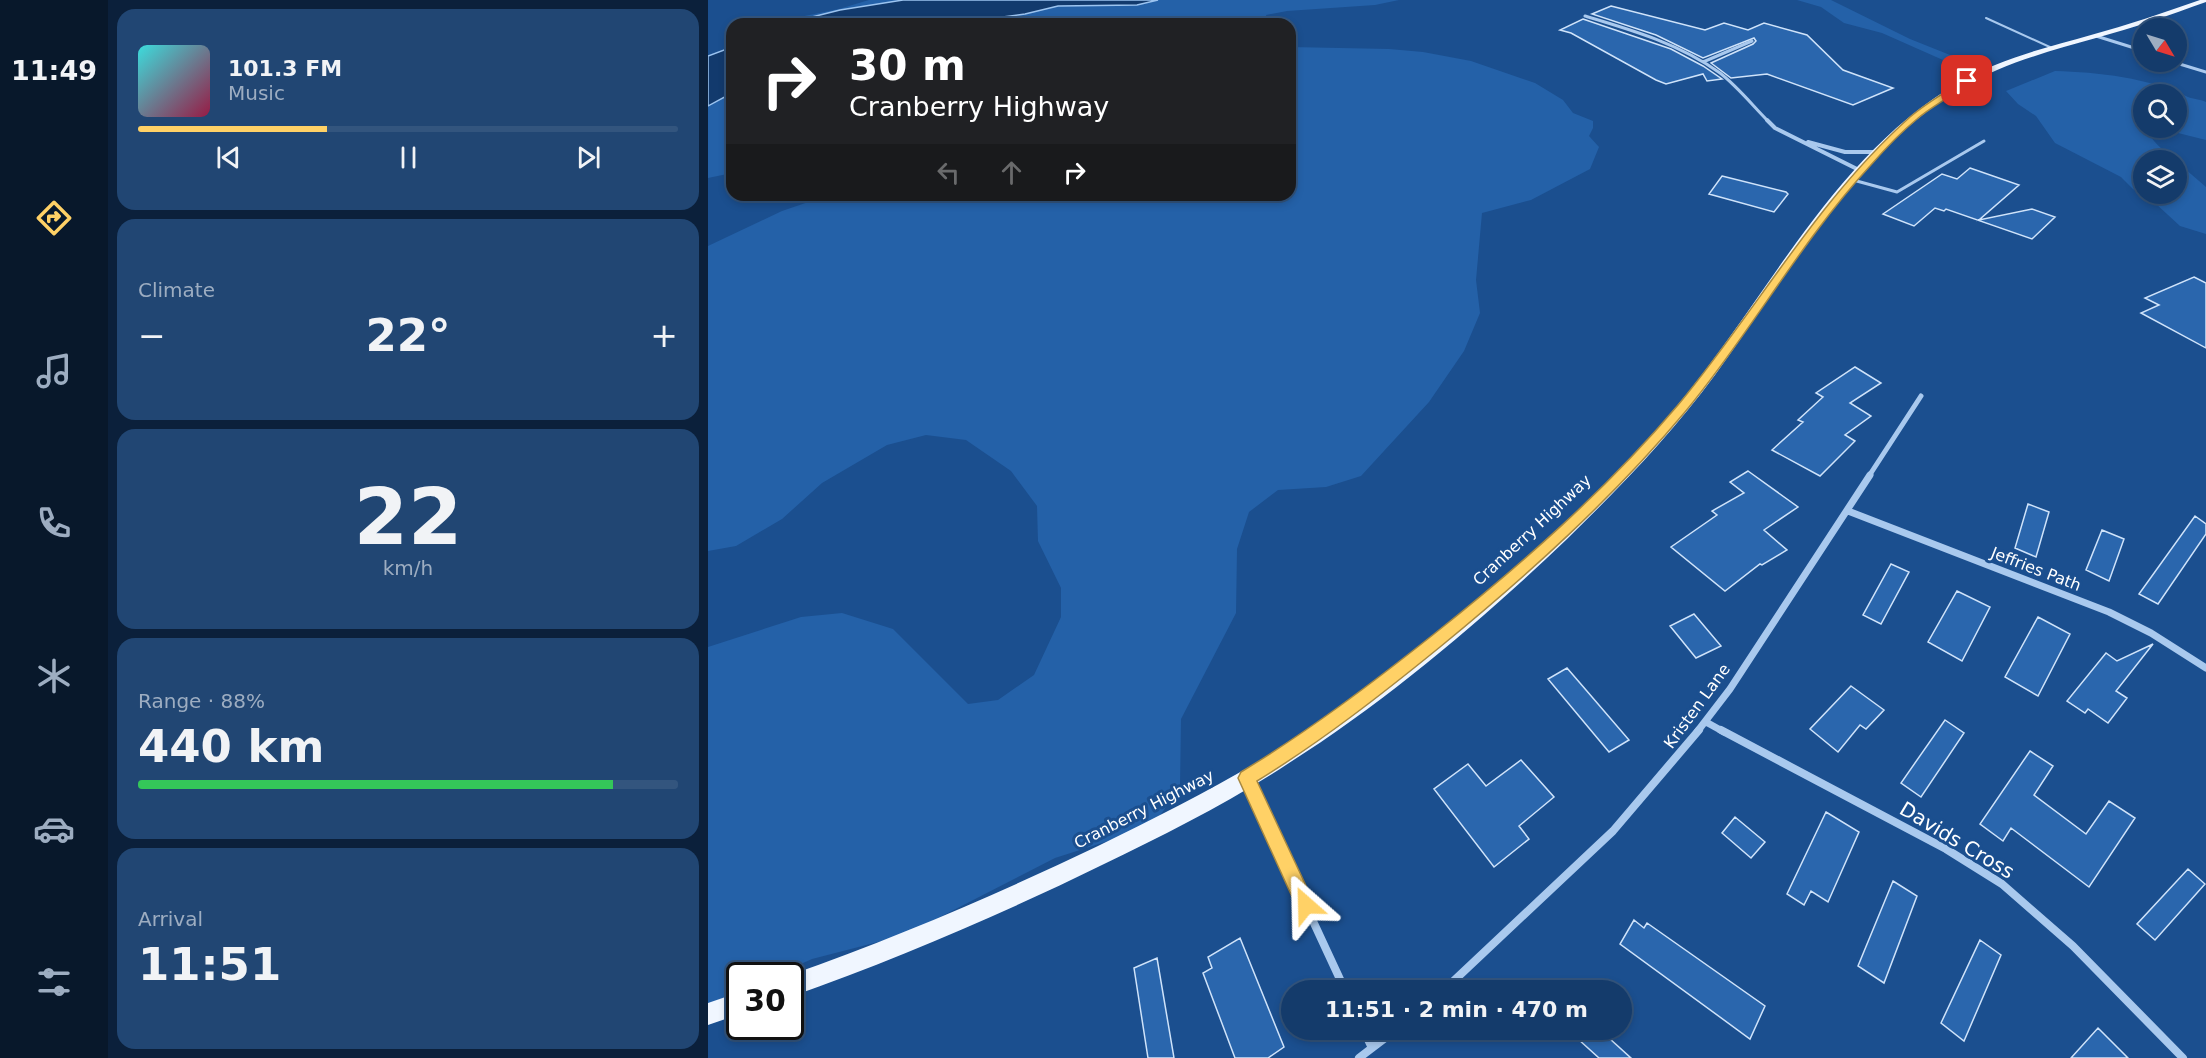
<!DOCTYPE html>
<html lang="en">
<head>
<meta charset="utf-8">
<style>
  :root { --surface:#143b6b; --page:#214673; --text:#f1f3f6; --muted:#9dadc1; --line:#33557e; --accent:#ffd166 }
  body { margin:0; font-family:"DejaVu Sans",sans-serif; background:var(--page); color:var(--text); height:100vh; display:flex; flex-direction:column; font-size:22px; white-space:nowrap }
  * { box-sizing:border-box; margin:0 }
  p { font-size:20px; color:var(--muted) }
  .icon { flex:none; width:33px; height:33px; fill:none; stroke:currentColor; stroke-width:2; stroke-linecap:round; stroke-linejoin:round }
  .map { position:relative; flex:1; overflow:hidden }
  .sheet { display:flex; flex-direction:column; gap:9px; padding:9px; background:#0b203b; width:600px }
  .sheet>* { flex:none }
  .guide { position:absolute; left:18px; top:18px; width:570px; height:183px; border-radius:18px; box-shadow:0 3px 9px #0003,0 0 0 2px var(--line); background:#202124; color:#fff; overflow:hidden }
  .needle { width:39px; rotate:128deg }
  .fabs { position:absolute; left:1425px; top:18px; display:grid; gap:12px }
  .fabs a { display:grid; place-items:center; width:54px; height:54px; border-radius:50%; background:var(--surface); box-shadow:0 3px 9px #0003,0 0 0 2px var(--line); font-size:30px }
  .speed { position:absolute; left:18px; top:962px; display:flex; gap:12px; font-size:30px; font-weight:700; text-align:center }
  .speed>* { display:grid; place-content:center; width:78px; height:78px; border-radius:50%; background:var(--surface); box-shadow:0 3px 9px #0003,0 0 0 2px var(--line); line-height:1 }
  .speed .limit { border:3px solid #111; border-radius:9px; background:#fff; color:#111 }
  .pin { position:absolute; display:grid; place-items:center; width:51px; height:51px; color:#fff; margin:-26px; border-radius:12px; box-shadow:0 3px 9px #0006 }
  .me { position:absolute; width:66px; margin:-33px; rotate:335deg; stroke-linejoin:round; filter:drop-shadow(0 0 4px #0008) }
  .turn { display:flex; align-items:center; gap:21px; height:126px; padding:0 24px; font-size:27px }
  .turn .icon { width:78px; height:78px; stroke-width:2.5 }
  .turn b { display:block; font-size:42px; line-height:51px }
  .lanes { display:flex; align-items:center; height:57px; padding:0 24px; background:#0003; justify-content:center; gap:30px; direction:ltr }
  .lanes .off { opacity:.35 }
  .big { font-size:45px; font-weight:700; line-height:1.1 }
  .sheet .card { flex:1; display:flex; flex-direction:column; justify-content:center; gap:9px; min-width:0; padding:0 21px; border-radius:18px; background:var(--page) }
  .sheet .dial { align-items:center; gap:0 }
  .dial b { font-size:78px; line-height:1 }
  .song { display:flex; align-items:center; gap:18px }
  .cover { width:72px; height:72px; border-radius:9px; background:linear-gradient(135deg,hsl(180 70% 55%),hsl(340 70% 35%)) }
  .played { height:6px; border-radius:3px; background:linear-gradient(90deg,var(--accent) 35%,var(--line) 35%) }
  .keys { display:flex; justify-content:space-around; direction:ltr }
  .heat { display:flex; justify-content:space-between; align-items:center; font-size:33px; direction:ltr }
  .charge { height:9px; border-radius:4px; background:linear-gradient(90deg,#34c759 88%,var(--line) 0) }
  .trip { position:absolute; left:573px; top:980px; width:351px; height:60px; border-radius:30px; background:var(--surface); box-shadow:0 3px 9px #0003,0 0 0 2px var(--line); font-weight:700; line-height:60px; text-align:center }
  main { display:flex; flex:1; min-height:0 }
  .dock { display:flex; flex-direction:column; width:108px; justify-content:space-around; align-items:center; background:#08182b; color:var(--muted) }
  .dock .icon { width:42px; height:42px }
  .dock .current { color:var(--accent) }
  .dock b { font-size:27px; color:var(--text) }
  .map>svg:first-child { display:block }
</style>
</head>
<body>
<main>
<nav class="dock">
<b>11:49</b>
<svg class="icon current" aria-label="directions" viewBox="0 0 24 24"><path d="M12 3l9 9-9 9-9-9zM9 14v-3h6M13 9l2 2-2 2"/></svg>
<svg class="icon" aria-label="music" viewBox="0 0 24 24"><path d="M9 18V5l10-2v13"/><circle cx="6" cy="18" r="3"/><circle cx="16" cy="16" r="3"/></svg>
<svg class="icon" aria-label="phone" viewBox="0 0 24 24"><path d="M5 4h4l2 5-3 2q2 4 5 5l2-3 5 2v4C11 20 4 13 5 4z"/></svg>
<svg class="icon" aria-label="climate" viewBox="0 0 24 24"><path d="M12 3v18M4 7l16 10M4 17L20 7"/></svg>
<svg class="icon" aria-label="car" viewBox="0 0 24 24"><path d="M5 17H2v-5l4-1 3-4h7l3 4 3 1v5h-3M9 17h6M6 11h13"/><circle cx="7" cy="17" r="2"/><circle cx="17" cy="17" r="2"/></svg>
<svg class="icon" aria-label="filters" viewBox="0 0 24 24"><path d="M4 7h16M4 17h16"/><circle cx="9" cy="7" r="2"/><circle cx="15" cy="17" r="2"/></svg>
</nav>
<section class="sheet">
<div class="card">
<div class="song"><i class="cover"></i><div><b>101.3 FM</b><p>Music</p></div></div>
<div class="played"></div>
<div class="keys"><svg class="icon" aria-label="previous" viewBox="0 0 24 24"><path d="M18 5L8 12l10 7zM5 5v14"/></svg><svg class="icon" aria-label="pause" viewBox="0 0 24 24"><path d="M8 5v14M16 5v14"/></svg><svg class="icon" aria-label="next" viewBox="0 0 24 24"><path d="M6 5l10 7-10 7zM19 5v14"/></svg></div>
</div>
<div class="card"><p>Climate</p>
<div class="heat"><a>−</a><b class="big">22°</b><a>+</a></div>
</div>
<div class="card dial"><b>22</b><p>km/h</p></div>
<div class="card"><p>Range · 88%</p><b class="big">440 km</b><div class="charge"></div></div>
<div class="card"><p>Arrival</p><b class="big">11:51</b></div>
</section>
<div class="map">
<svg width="1498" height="1058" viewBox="0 0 1498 1058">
  <rect width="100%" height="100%" fill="#1b4f8f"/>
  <!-- green -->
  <path fill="#2461a8" d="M 161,0 L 195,0 L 132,10 L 76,24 L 57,24 L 131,9 Z
    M 450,0 L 691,0 L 667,5 L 579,11 L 558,15 L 559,18 L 582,24 L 241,24 L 317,14 L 350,6 L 429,5 Z
    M 1089,0 L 1123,0 L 1202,39 L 1252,59 L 1261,66 L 1260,71 L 1257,74 L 1245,68 L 1244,64 L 1174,33 L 1136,23 L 1113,7 Z
    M 582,47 L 681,49 L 715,52 L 763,61 L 827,83 L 855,100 L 865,113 L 885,121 L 885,128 L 881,136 L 891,147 L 882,169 L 823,200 L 774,213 L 768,280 L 772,313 L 756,351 L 721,402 L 653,476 L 618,487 L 570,490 L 541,512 L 529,549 L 528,613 L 473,719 L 472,787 L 444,827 L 347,858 L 197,935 L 104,959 L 68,975 L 32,975 L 31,991 L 0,1005 L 0,647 L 93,617 L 134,613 L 185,629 L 260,704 L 290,700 L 326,675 L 353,617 L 353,588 L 330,541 L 329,506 L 303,471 L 258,440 L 218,435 L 179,445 L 114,483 L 74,519 L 28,546 L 0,551 L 0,246 L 74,211 L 121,195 L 582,195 Z
    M 1347,71 C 1390,72 1441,78 1480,97 C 1485,99 1492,99 1498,102 L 1498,140 L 1450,128 L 1468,128 L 1468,94 L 1436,94 C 1436,133 1437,135 1467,160 L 1436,160 L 1436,194 L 1468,194 L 1469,162 L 1498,187 L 1498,234 L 1472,226 L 1447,203 L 1425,189 L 1413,177 L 1347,143 L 1328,116 L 1310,104 L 1298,91 Z
    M 24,93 L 24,173 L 0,178 L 0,106 Z"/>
  <!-- water -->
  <path fill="#123a6d" stroke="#9cc4f0" stroke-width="1.5" d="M 195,0 L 450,0 L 429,5 L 350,6 L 317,14 L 241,24 L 76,24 L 132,10 Z
    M 24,47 L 24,93 L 0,106 L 0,56 Z"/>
  <!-- building -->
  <path fill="#2a66ad" stroke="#cfe3fa" stroke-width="1.5" d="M 903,6 L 997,30 L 1016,23 L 1040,30 L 1056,23 L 1099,35 L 1135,70 L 1185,88 L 1145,105 L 1059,74 L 1023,78 L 1003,63 L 1045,44 L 1048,41 L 1046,38 L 995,58 L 948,35 L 884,14 Z
    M 875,19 L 963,49 L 995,66 L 1014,79 L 999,81 L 995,74 L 958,84 L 948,80 L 863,33 L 852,30 Z
    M 1262,168 L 1311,185 L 1271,220 L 1324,209 L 1347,217 L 1324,239 L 1238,209 L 1236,211 L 1227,208 L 1206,226 L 1175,214 L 1234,174 L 1249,179 Z
    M 1014,176 L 1078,192 L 1080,194 L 1066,212 L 1001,194 Z
    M 1486,277 L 1498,283 L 1498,348 L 1433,313 L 1451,305 L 1437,298 Z
    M 1147,367 L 1173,383 L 1142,403 L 1163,416 L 1137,435 L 1147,441 L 1112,476 L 1064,450 L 1095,422 L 1090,420 L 1115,397 L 1108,393 Z
    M 1040,471 L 1090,507 L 1056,530 L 1079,550 L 1054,565 L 1052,564 L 1017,591 L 963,547 L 1009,515 L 1004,511 L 1036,493 L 1022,482 Z
    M 1320,504 L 1341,512 L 1328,557 L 1307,548 Z
    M 1487,516 L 1498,524 L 1498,534 L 1450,604 L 1431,594 Z
    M 1394,530 L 1416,539 L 1401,581 L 1378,570 Z
    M 1183,564 L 1201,572 L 1173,624 L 1155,615 Z
    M 1249,591 L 1282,607 L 1254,661 L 1220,642 Z
    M 986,614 L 1013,646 L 988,658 L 962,626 Z
    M 1330,617 L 1362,634 L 1330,696 L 1297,677 Z
    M 1445,644 L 1408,691 L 1419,698 L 1400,723 L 1380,709 L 1377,713 L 1359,701 L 1398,653 L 1409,661 Z
    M 859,668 L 878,690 L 921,740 L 901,752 L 840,679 Z
    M 1143,686 L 1176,710 L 1158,729 L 1152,725 L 1130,752 L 1102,729 Z
    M 1237,720 L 1256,733 L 1213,797 L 1193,783 Z
    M 1322,751 L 1345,766 L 1326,795 L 1378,834 L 1401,801 L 1427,818 L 1381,887 L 1303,828 L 1295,841 L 1272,824 Z
    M 813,760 L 846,797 L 811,826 L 821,839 L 786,867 L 726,789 L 760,764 L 778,786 Z
    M 1118,812 L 1151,832 L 1120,902 L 1103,891 L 1096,905 L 1079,894 Z
    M 1027,817 L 1057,842 L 1043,858 L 1014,833 Z
    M 1480,869 L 1497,884 L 1447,940 L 1429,924 Z
    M 1185,881 L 1209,896 L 1176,983 L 1150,966 Z
    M 926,920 L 936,928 L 939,923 L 1057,1006 L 1042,1039 L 912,944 Z
    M 532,938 L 576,1047 L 560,1058 L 527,1058 L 495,973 L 504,968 L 500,957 Z
    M 1272,940 L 1293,955 L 1256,1041 L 1233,1023 Z
    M 449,958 L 466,1058 L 440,1058 L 426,968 Z
    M 1390,1028 L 1420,1058 L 1363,1058 Z
    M 859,1029 L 891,1029 L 923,1058 L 891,1058 Z"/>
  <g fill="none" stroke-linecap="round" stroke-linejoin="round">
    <!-- lane-far1 -->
    <path stroke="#a9c9ee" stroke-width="2" d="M 1278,18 L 1344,48"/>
    <!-- lane -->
    <path stroke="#a9c9ee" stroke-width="3" d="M 1145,180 L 1189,192 L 1276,141"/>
    <!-- street-far4 -->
    <path stroke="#a9c9ee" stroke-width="3" d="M 877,16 C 924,30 972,44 1012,73 C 1030,87 1045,106 1061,122
      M 1388,36 L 1436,51
      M 995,62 L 1044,41
      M 1465,62 L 1498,72"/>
    <!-- street-far3 -->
    <path stroke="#a9c9ee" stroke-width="4" d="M 1059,120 L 1067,128 L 1153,171
      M 1100,142 L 1137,152 L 1170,152"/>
    <!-- street-far2 -->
    <path stroke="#a9c9ee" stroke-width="5" d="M 1161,476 L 1213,396"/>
    <!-- street-far1 -->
    <path stroke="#a9c9ee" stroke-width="7" d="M 1140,511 L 1401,612 L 1443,633 L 1498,668
      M 998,722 L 1016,732
      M 989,732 L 1022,689 L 1162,475"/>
    <!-- street -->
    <path stroke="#a9c9ee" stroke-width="8" d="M 1013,730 L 1238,849 L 1294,884 L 1365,946 L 1475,1058
      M 540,781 L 637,990
      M 736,990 L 905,831 L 991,730
      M 664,1048 L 689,1029
      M 651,1058 L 664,1048 L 655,1029"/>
    <!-- primary -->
    <path fill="#f0f6ff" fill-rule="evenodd" d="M 1492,0 L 1498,0 L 1498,2 C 1462,15 1425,28 1388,38 C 1342,51 1296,63 1255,87 C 1144,153 1080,274 1007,375 C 963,435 911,488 858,540 C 773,621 681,699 581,763 C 522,802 458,834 394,865 C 292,915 189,959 82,997 L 82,975 C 187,938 290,894 390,846 C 451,816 512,786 569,750 C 668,688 760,612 846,533 C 900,483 952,430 996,372 C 1073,271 1137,149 1250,83 C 1291,59 1337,48 1383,35 C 1419,25 1455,13 1492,0 Z
      M 32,992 L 32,1014 L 0,1025 L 0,1003 Z"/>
  </g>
  <!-- route -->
  <path fill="#ffd166" stroke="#a68842" stroke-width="1.5" d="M 1256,80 L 1262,81 C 1246,96 1225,105 1209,119 C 1192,133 1176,150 1162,166 C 1092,242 1043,333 977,412 C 904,499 820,575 732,647 C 673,695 614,741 549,781 L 607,905 L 604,912 L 598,915 L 591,912 L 530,778 L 533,772 C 602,730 663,684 726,634 C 814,564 898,490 970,405 C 1049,310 1109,200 1202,117 C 1218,103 1238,92 1256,80 Z"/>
  <g text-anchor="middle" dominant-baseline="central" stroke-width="6" stroke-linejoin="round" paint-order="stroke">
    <!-- street labels -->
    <g font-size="16" fill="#fff" stroke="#1b4f8f">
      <text transform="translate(824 530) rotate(-43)">Cranberry Highway</text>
      <text transform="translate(1328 569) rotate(21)">Jeffries Path</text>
      <text transform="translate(989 706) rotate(-54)">Kristen Lane</text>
      <text transform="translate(436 809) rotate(-27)">Cranberry Highway</text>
    </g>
    <!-- near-street labels -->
    <g font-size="20" fill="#fff" stroke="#1b4f8f">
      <text transform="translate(1249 840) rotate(31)">Davids Cross</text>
    </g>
  </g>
</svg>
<div class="fabs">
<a><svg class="needle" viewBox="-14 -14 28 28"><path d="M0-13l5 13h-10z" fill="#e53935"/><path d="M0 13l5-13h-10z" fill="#9dadc1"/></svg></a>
<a><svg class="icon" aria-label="search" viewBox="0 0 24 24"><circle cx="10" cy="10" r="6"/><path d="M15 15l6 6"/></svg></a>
<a><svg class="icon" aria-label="layers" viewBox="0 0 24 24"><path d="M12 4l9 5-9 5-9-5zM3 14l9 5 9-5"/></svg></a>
</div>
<div class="speed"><div class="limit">30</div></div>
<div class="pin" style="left:1259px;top:81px;background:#d93025"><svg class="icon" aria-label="arrive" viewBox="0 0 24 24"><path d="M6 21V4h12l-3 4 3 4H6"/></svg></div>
<svg class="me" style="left:598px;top:905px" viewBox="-20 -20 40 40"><path d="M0-17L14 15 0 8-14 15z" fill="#ffd166" stroke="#fff" stroke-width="4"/></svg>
<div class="trip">11:51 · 2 min · 470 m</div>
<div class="guide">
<div class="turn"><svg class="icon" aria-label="right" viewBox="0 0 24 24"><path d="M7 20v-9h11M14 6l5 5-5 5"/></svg><div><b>30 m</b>Cranberry Highway</div></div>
<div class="lanes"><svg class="icon off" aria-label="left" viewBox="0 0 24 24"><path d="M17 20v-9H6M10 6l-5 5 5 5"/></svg><svg class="icon off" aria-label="ahead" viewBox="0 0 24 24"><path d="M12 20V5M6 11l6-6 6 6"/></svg><svg class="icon" aria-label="right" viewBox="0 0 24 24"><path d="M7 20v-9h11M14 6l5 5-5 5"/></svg></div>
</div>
</div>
</main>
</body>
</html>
